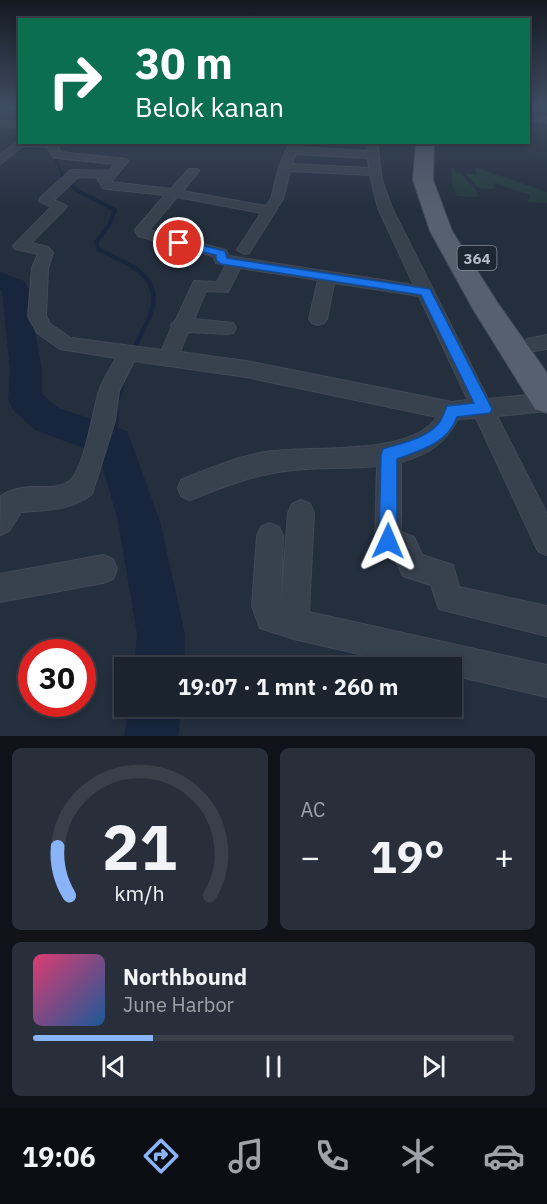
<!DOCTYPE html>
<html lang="id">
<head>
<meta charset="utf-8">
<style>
  :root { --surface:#1b232e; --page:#282f3a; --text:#f1f3f6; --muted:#a0a4aa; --line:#39404a; --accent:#8ab4f8 }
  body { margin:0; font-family:"IBM Plex Sans",sans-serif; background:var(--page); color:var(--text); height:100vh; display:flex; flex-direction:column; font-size:22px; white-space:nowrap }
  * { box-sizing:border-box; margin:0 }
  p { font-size:20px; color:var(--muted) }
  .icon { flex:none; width:33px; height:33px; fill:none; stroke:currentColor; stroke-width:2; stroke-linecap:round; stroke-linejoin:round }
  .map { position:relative; height:736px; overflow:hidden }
  .sheet { display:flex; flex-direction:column; gap:12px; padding:12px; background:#0f1319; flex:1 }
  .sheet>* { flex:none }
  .banner { position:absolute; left:18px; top:18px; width:512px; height:126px; border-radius:0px; box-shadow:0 3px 9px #0003,0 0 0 2px var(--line); background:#0b6e4f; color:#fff; overflow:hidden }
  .speed { position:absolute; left:18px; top:639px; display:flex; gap:12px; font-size:30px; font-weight:700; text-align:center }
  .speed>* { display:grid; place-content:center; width:78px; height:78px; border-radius:50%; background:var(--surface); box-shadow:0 3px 9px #0003,0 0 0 2px var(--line); line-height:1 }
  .speed .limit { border:9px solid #d22; background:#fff; color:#111 }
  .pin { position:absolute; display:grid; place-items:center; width:51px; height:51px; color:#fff; margin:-26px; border:3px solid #fff; border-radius:50%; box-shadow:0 2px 6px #0007 }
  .me { position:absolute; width:66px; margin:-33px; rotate:1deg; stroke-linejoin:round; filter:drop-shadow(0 0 4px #0008) }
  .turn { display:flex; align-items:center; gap:21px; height:126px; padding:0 18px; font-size:27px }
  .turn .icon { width:78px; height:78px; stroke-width:2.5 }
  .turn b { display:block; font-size:42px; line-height:51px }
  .big { font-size:45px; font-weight:700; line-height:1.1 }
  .sheet .widget { flex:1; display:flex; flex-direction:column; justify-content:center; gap:9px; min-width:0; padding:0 21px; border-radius:9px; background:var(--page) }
  .sheet .dial { align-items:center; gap:0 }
  .dial svg { height:156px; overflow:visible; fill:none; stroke:var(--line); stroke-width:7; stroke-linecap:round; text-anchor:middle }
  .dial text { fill:var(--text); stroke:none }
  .song { display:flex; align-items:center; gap:18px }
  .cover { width:72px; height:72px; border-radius:9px; background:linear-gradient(135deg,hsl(340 70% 55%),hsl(210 70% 35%)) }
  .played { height:6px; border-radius:3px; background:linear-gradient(90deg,var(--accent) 25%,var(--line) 25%) }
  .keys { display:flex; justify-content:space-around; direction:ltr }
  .heat { display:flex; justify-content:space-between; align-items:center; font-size:33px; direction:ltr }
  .sheet .tiles { flex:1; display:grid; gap:12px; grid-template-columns:1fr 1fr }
  .widget:last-child { grid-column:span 2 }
  .trip { position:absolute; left:114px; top:657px; width:348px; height:60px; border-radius:0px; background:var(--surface); box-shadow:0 3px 9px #0003,0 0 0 2px var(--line); font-weight:700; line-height:60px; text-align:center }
  .tabs { display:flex; height:96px; justify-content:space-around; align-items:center; background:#0b0e12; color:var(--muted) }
  .tabs .icon { width:42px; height:42px }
  .tabs .active { color:var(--accent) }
  .tabs b { font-size:27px; color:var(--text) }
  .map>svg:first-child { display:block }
</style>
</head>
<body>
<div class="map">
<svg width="547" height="736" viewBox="0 0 547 736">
  <rect width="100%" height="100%" fill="#242f3e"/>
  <!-- green -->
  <path fill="#263c3f" d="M 475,167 L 547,192 L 547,203 L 528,202 L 530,195 L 494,183 L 493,189 L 478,188 L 465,174 L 477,175 Z
    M 451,168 L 455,169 L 456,173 L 461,174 L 476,190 L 478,197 L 457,196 L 452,183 Z"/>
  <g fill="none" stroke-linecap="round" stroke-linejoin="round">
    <!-- stream-far3 -->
    <path stroke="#17263c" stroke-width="3" d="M 53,152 L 63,177"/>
    <!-- stream-far2 -->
    <path stroke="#17263c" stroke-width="4" d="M 62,176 L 76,190 L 115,210 L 109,225 L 96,242 L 98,249 L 136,268"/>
    <!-- stream-far1 -->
    <path stroke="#17263c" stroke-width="4.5" d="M 133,351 C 147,320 171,291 133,267
      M 122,386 L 123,382"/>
    <!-- stream -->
    <path stroke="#17263c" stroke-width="6" d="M 116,402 L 122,384
      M 114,443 L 116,411"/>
    <!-- river -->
    <path fill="#17263c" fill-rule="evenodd" d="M 0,272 L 24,281 L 28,287 L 42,370 L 42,394 L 59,408 L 127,431 L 160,521 L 185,634 L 184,668 L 134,668 L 137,634 L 118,521 L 99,454 L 35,430 L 13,410 L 8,400 L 10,370 L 2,291 L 0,290 Z
      M 129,706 L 182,706 L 178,736 L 124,736 Z"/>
    <defs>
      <path id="minor" d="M 528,114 L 547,117 L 547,123 L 528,120 Z
        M 0,120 L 20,122 L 20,128 L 0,126 Z
        M 20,139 L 20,142 L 55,142 L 61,152 L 126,159 L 128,161 L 111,182 L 171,189 L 189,169 L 197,169 L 199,171 L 183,191 L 266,206 L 271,199 L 279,167 L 290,142 L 301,142 L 299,147 L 367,151 L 367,142 L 377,142 L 382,180 L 392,208 L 488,399 L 547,393 L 547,411 L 497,416 L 547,514 L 547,555 L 538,551 L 476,418 L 458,419 C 445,443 427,455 401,462 L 401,532 L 414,537 L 422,555 L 453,565 L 459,587 L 547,606 L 547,636 L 439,609 L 431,585 L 403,576 L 394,557 L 379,551 L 375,542 L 377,466 C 349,469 321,467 293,470 C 256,474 224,486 190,500 L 181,496 L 178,488 L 181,480 C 208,469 236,457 265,452 C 309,445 412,457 437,417 L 246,377 L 134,361 L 119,391 L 115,421 L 92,494 C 71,511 47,510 21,512 L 9,531 L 0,535 L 1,496 C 24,480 50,493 68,482 C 84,473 93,410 99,391 C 103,380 110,369 116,358 L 60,349 L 37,333 L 28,316 L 32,268 L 38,254 L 15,249 L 13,246 L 51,207 L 39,201 L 40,198 L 71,170 L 109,171 L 114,164 L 57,158 L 53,157 L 47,147 L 23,146 L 0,164 L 0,155 ZM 296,154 L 368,158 L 369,168 L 292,164 ZM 290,171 L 370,175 L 378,208 L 414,285 L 229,256 L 226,250 L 149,230 L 177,197 L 261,213 L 237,250 L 244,254 L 249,253 L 283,199 ZM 78,177 L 99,178 L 98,180 L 103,188 L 107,189 L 165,195 L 135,230 L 138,236 L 213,256 L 216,263 L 226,265 L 217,282 L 194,281 L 176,320 L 171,325 L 172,327 L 162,350 L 71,338 L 50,324 L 46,316 L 48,268 L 53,253 L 48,247 L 31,243 L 65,209 L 67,206 L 54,200 ZM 240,268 L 318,280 L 309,319 L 312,323 L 318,325 L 324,323 L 327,319 L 334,283 L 419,296 L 468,400 L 452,402 L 246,361 L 180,352 L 188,332 L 227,334 L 233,333 L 236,328 L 233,323 L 194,319 L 206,291 L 228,292 Z
        M 547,335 L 547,349 L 534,351 L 527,349 L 525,344 L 527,339 Z
        M 301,500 L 310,504 L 314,513 L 309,612 L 547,665 L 547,697 L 452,675 L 452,668 L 420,668 L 294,639 L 260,628 L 252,606 L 257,536 L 261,527 L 270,523 L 279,527 L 283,536 L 281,606 L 288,513 L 292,504 Z
        M 103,555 L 113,559 L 117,569 L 113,579 L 103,583 L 0,602 L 0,574 Z"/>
      <path id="primary" d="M 416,142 L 434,142 L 433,180 L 452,231 L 497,302 L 547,373 L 547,413 L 535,409 L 473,309 L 430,231 L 413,180 Z"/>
    </defs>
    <!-- minor casing -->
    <use href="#minor" stroke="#414a57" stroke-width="2"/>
    <!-- primary casing -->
    <use href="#primary" stroke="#414a57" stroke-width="2"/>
    <!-- minor -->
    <use href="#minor" fill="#38414e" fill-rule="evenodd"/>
    <!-- primary -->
    <use href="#primary" fill="#56606e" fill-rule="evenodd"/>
  </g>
  <!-- sky -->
  <linearGradient id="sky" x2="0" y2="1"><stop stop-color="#141a22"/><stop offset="0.51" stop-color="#3f4d63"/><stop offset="1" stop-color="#3f4d63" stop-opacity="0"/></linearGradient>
  <rect width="547" height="210" fill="url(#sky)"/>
  <!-- route -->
  <path fill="#1a73e8" stroke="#114b97" stroke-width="1.5" d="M 179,240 L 225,251 L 227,258 L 430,289 L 492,409 L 490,413 L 457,417 C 448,443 422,450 397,459 L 397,541 L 394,547 L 388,550 L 381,547 L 379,541 L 381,455 L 383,449 C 401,443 430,438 441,420 C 443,416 445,411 447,406 L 474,403 L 421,295 L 221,264 L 216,260 L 216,255 L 175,246 L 175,241 Z"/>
  <g text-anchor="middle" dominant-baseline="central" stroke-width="6" stroke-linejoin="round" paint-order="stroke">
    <!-- shield labels -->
    <rect fill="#1d2633" stroke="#878f9c" stroke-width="1.5" x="457.5" y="246" width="39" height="24" rx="4.5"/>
    <g font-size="15" font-weight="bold" fill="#b4bcc9">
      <text x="477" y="258">364</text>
    </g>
  </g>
</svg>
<div class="speed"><div class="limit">30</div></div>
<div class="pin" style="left:179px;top:243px;background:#d93025"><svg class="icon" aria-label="arrive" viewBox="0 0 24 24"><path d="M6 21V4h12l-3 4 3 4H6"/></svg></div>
<svg class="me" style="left:388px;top:541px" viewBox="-20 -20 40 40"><path d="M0-17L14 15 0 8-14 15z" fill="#1a73e8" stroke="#fff" stroke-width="4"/></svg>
<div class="trip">19:07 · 1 mnt · 260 m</div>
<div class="banner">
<div class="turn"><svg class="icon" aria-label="right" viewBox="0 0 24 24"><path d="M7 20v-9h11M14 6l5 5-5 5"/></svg><div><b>30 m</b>Belok kanan</div></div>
</div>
</div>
<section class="sheet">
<div class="tiles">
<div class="widget dial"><svg viewBox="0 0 100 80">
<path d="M14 69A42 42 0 1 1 86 69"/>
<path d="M14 69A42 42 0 0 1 8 44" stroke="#8ab4f8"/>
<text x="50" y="56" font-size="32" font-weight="700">21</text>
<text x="50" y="72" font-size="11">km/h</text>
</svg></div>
<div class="widget"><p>AC</p>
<div class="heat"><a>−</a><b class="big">19°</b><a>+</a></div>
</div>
<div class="widget">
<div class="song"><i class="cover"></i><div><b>Northbound</b><p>June Harbor</p></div></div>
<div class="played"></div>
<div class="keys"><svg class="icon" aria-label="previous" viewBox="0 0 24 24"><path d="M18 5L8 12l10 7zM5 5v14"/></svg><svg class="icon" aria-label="pause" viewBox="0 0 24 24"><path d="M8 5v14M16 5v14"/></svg><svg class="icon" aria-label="next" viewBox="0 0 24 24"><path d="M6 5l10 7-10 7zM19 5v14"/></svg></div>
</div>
</div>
</section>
<nav class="tabs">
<b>19:06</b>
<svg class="icon active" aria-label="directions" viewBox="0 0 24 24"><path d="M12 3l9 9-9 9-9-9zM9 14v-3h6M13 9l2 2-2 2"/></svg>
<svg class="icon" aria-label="music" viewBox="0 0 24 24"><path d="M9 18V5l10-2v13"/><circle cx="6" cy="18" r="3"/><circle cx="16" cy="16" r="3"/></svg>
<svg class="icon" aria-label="phone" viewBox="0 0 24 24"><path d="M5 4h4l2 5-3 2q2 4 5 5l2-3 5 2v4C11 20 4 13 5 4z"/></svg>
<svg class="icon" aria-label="climate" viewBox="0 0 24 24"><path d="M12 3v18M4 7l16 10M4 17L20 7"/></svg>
<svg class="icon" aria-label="car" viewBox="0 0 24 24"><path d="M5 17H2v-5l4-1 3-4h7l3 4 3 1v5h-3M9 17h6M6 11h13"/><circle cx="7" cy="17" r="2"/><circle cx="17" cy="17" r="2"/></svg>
</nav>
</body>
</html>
